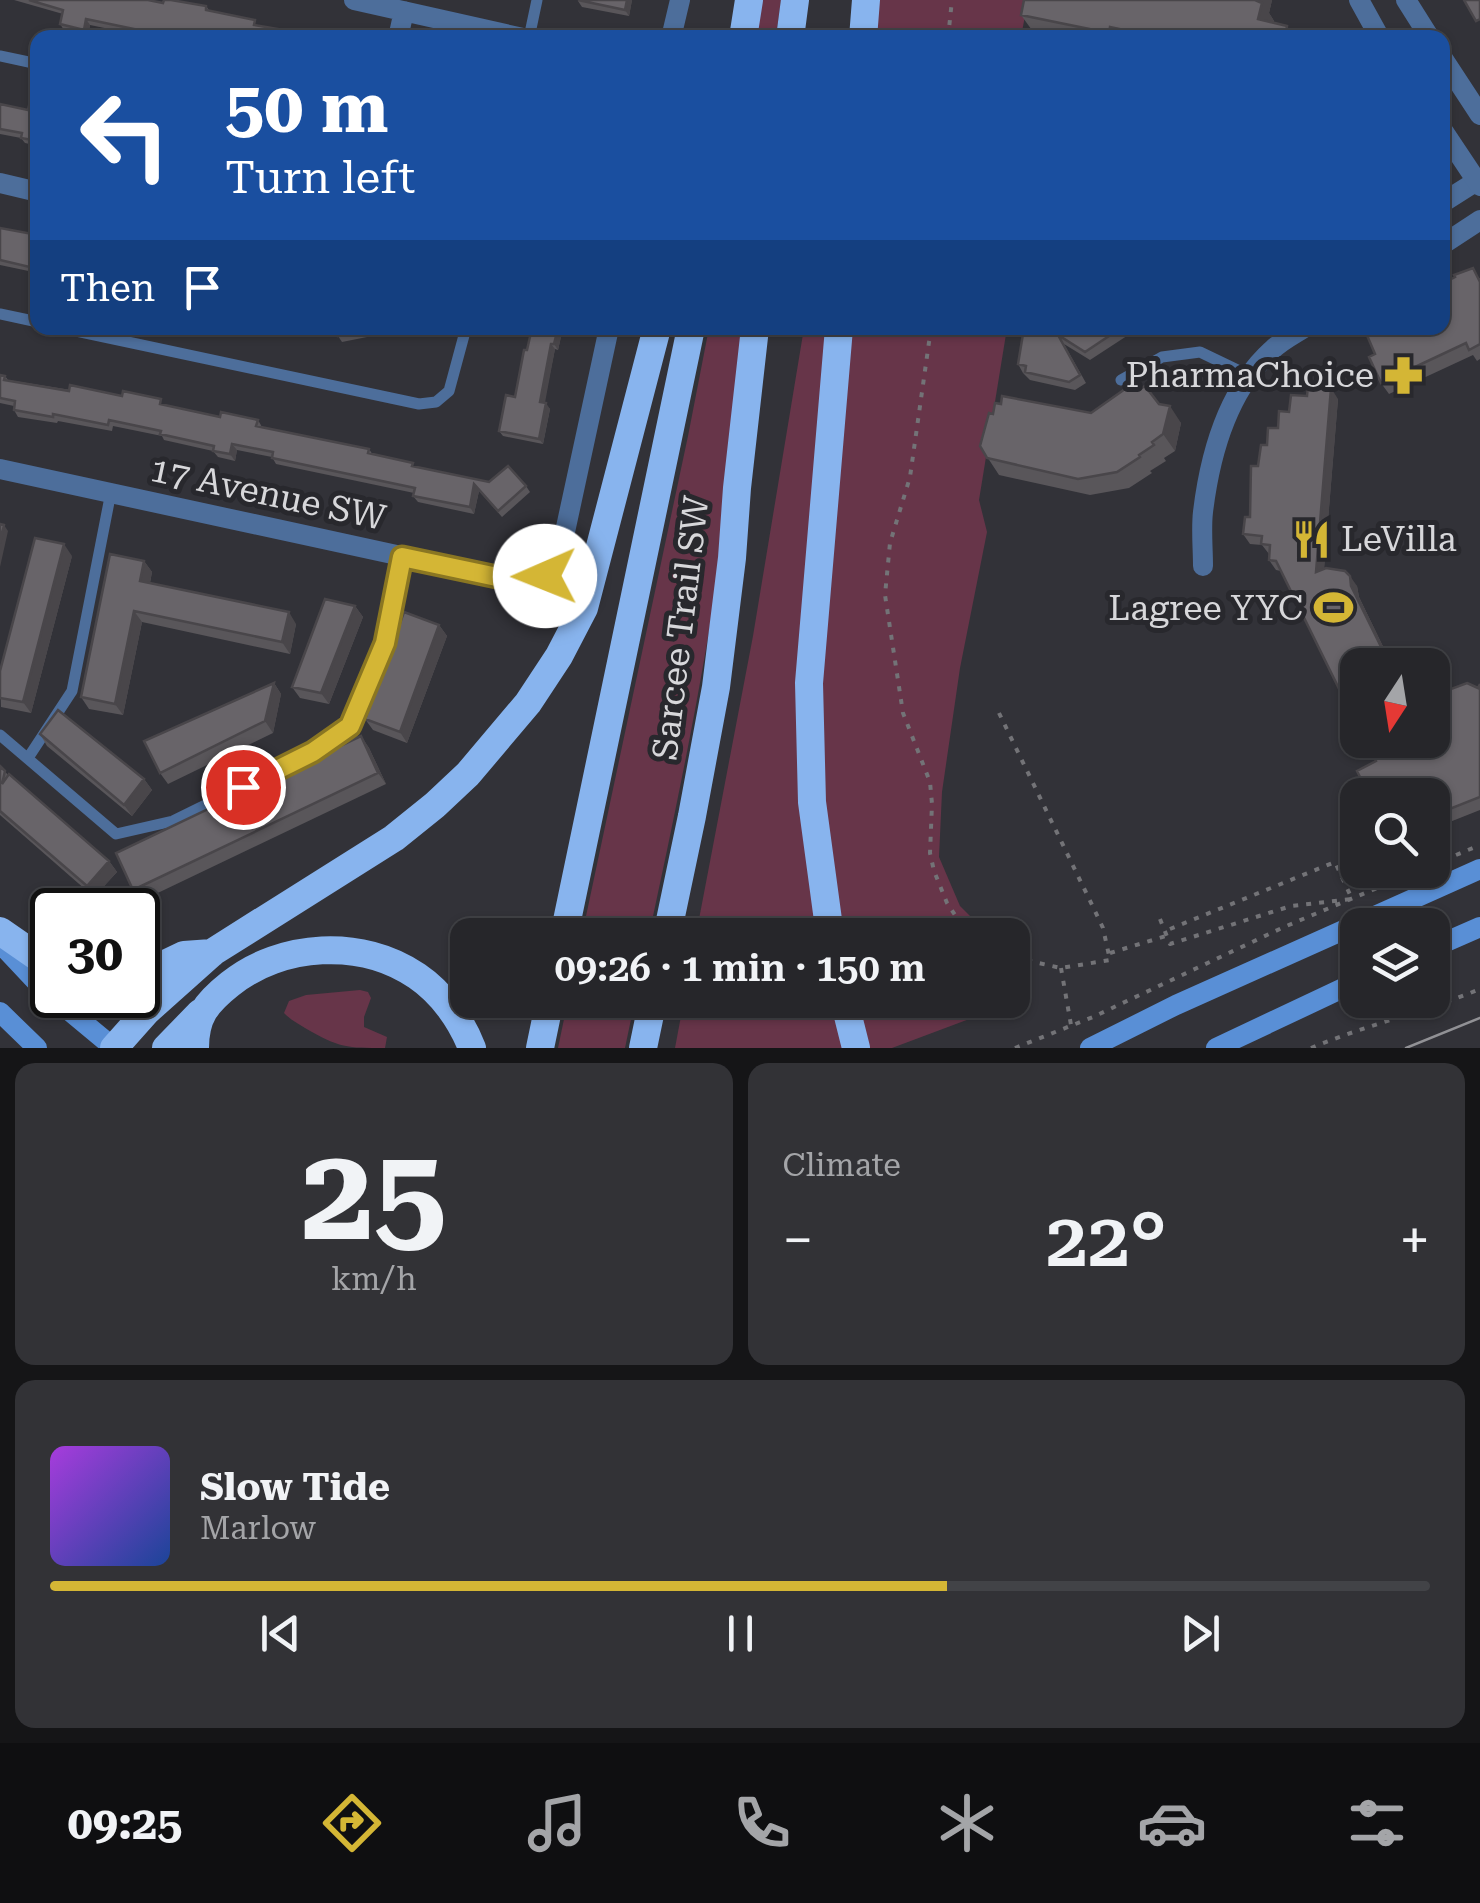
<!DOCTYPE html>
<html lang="en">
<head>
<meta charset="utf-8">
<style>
  :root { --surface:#26262a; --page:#323236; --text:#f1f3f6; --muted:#a4a5a8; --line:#424347; --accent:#d4b635 }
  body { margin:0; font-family:"Roboto Serif",serif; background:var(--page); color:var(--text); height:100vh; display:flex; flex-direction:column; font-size:38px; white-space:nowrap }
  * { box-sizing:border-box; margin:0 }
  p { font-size:32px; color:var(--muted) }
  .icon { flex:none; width:55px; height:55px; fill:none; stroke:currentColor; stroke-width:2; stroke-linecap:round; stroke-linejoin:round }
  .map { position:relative; height:1048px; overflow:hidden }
  .sheet { display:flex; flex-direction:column; gap:15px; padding:15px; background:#151517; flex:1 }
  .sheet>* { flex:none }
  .guide { position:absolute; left:30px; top:30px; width:1420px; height:305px; border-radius:20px; box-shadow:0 2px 8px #0004,0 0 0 2px var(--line); background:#1a4fa0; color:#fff; overflow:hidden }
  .needle { width:65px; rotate:192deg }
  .buttons { position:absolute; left:1340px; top:648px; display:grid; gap:20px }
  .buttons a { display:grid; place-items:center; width:110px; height:110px; border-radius:20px; background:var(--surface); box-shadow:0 2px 8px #0004,0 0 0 2px var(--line); font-size:50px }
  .speed { position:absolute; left:30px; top:888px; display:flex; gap:20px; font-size:50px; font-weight:700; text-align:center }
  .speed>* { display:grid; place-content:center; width:130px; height:130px; border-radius:50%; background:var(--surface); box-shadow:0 2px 8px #0004,0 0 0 2px var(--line); line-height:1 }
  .speed .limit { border:5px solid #111; border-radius:15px; background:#fff; color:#111 }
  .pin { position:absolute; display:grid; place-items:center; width:85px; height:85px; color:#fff; margin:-42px; border:5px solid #fff; border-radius:50%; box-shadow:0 2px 10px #0007 }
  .me { position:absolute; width:110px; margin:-55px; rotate:269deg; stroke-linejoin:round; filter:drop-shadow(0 0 8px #0008) }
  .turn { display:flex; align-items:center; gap:35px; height:210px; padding:0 30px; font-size:45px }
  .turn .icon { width:130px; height:130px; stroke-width:2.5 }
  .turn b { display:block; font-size:70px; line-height:85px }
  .then { display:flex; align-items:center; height:95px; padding:0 30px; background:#0003; gap:20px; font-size:38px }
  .big { font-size:75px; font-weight:600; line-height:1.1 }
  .sheet .tile { flex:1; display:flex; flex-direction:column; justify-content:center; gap:15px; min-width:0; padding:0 35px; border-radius:20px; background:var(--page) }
  .sheet .dial { align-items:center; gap:0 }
  .dial b { font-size:130px; line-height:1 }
  .song { display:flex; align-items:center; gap:30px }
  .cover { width:120px; height:120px; border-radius:15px; background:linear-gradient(135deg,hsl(280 70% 55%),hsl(220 70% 35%)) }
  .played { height:10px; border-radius:5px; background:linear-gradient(90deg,var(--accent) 65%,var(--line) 65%) }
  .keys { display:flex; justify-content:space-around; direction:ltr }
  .heat { display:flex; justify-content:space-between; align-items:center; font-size:55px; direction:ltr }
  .sheet .tiles { flex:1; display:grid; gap:15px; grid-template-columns:1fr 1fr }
  .tile:last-child { grid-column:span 2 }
  .trip { position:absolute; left:450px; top:918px; width:580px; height:100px; border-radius:20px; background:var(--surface); box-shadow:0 2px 8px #0004,0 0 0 2px var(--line); font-weight:600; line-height:100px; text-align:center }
  .dock { display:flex; height:160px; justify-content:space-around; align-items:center; background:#0f0f11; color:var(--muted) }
  .dock .icon { width:70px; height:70px }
  .dock .active { color:var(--accent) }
  .dock b { font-size:45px; color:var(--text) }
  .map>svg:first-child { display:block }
</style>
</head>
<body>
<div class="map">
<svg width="1480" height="1048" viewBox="0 0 1480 1048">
  <rect width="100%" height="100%" fill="#323238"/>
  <!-- green -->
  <path fill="#673549" d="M 762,0 L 781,0 L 776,37 L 756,38 Z
    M 858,0 L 1028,0 L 1021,37 L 852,38 Z
    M 709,328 L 746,328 C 738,398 732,469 723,539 C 705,672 677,804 649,935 L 582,935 L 688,436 Z
    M 804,328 L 1007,328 L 979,500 L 987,532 L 960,668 L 942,792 L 939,857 L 960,906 L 982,928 L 993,935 L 696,935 L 753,636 Z
    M 1013,948 L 1020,1000 L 892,1048 L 675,1048 L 684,1000 L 1012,1000 Z
    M 360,990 L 368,992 L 371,998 L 364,1017 L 364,1027 L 387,1037 L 385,1048 C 347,1048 339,1048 305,1028 C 297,1023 291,1020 284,1013 L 289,1001 L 306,995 Z
    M 568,1000 L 635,1000 L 625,1048 L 558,1048 Z"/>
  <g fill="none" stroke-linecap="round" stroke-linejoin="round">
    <!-- path -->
    <path stroke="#737377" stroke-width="4" stroke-dasharray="5 8" stroke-linecap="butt" d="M 948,38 L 952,0
      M 931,328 L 910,477 L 890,543 L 885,595 L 903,713 L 930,782 L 932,804 L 930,853 L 934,871 L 947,903 L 957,918 L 975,935
      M 999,713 L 1094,909 L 1103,928 L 1110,960 L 1061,968 L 1012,957
      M 1432,865 L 1480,845
      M 1160,919 L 1170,944 L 1291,906 L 1352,899 L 1335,862 L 1165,931
      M 1110,953 L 1166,936
      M 1061,968 L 1071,1025
      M 105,999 L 112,1013
      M 1015,1048 L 1093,1017 L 1284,927 L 1420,870
      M 1311,1048 C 1366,1025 1424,1012 1480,989"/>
    <!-- service -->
    <path stroke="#4d6e9b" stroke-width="11" d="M 529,38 L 537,0
      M 0,56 L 38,64
      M 0,314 L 38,322
      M 62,328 L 419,404 L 436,402 L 449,391 L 466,328
      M 1121,380 L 1162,357 L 1200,352 L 1250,376
      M 0,735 L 116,834 L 173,821 L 313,752 L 350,725 L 385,643 L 403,557
      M 28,758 L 72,691 L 111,492"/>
    <!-- minor -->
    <path stroke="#4d6e9b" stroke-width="20" d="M 354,0 L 523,38
      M 398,38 L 404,11
      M 671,38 L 680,0
      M 0,183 L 38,192
      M 1442,203 L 1480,179
      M 1442,245 L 1480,220
      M 0,469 L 521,582 L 545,576 L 560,555 L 609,328
      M 1203,566 C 1203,548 1201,529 1203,512 C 1210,454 1228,390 1272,350 C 1281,341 1293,335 1304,328"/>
    <!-- tertiary -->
    <path stroke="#4d6e9b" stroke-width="20" d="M 1359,0 L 1380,38
      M 1406,0 L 1430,38
      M 1442,57 L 1480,115
      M 1442,129 L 1480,186"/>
    <!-- secondary -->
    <path stroke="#598fd6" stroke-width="20" d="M 0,943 L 43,989 L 114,1048
      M 1432,948 L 1480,927
      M 0,1012 L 37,1048
      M 1090,1048 L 1176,1005 L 1480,869
      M 1216,1048 L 1358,981"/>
    <!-- trunk -->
    <path stroke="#88b4ee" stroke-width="28" d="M 743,38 L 749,0
      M 790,38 L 795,0
      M 863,38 L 866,0
      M 0,931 L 52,967
      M 564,935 L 691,328
      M 667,935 L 692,816 L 716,687 L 732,558 L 737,488 L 755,328
      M 830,935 L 812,802 L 809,683 L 839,328
      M 138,977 L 184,955 L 212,953
      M 844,1000 L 856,1048
      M 114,1048 L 147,1011 L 213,952 L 394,838 L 435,805 L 468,774 L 528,703 L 559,656 L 584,608 L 657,328
      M 166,1048 L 200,1013
      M 195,1048 C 195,1017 206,1003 230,984 C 281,943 362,938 417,976 C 442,993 461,1020 472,1048
      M 540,1048 L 550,1000
      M 643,1048 L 653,1000"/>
    <!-- tram -->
    <path stroke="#919195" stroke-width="2.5" d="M 1406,1048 L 1480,1018"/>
  </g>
  <!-- wall -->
  <path fill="#59565a" d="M 14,0 L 148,0 L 163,3 L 206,6 L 209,10 L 259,26 L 331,38 L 166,38 L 157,36 L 157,38 L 153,38 L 90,25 L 88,35 L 64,30 L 60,24 L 63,14 Z
    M 632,0 L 629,16 L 582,7 L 578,1 Z
    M 1024,0 L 1272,0 L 1269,13 L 1274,21 L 1274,23 L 1296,38 L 1057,38 L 1034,33 L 1021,15 Z
    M 38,103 L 38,146 L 25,143 L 21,138 L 0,134 L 0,104 L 28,110 Z
    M 0,228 L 38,235 L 38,273 L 0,265 Z
    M 1480,278 L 1480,359 L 1477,361 L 1473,355 L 1389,394 L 1381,383 L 1375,354 Z
    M 290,328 L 318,328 L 317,332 Z
    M 376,328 L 377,335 L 342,342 L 338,336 Z
    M 563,328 L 558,350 L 555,349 L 544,403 L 550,409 L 543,444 L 503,436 L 499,431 L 515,397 L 527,350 Z
    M 1024,328 L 1139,328 L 1090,360 L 1064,344 L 1086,383 L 1075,390 L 1030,380 L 1023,373 L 1018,364 Z
    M 0,375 L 5,376 L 8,380 L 165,405 L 220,417 L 258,420 L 262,427 L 369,449 L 373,455 L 415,467 L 489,482 L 526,486 L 530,492 L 502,517 L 479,491 L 474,514 L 418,502 L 413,496 L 414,493 L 276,464 L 272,457 L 237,450 L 235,461 L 218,457 L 213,451 L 164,440 L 162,436 L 113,426 L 112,431 L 58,421 L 57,423 L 18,417 L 14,410 L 14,406 L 0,403 Z
    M 1140,389 L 1181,423 L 1175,451 L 1164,458 L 1166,461 L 1150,471 L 1152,473 L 1129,488 L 1090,495 L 999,475 L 980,446 L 993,414 L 1091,413 Z
    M 1338,399 L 1324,568 L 1357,586 L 1359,597 L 1392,665 L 1358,665 L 1358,723 L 1351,713 L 1281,571 L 1276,570 L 1269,560 L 1269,554 L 1262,545 L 1250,544 L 1243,534 L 1250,517 L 1258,466 L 1267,445 L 1278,428 Z
    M 72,556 L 31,713 L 1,707 L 0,671 Z
    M 144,561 L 152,572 L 150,583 L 296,624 L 290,654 L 142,622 L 123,715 L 89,709 L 81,697 Z
    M 355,606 L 363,617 L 329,704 L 300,698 L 292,687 Z
    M 439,625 L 447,636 L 407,743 L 373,730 L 365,719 Z
    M 274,683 L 281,694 L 273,733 L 168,784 L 160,773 Z
    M 1480,684 L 1480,810 L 1432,829 L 1432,795 L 1369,795 L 1376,761 L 1478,688 Z
    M 40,734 L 144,779 L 152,790 L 132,816 L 47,746 Z
    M 361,736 L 369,748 L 386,784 L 141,901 L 133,890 Z
    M 0,766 L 8,775 L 109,861 L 117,872 L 94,897 L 0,815 Z"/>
  <!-- shaded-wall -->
  <path fill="#49464a" d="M 627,0 L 632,0 L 629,16 L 625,10 Z
    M 1255,0 L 1272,0 L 1269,13 L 1274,21 L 1271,37 L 1258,19 Z
    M 86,19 L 90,25 L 88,35 L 84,30 Z
    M 1287,26 L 1296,38 L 1285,38 Z
    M 1110,27 L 1118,38 L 1112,38 L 1109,33 Z
    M 558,328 L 563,328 L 558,350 L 554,344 Z
    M 551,344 L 555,349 L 544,408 L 540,402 Z
    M 1331,388 L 1338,399 L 1323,583 L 1316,572 Z
    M 546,403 L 550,409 L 543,444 L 539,439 Z
    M 1170,406 L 1181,423 L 1175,451 L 1163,434 Z
    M 232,444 L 237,450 L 235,461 L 230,454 Z
    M 474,484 L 479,491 L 474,514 L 470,507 Z
    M 4,525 L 8,531 L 0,567 L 0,543 Z
    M 64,544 L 72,556 L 31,713 L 23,702 Z
    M 144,561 L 152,572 L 148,592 L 140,581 Z
    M 1350,576 L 1357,586 L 1359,597 L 1392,665 L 1390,665 L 1366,618 L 1351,586 Z
    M 355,606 L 363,617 L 329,704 L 321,693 Z
    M 134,611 L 142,622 L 123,715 L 115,704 Z
    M 289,612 L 296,624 L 290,654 L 282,642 Z
    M 439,625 L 447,636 L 407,743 L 400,732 Z
    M 274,683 L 281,694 L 273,733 L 265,721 Z
    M 361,736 L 369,748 L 386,784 L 378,773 Z
    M 144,779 L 152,790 L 132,816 L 124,805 Z
    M 109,861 L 117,872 L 94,897 L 87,886 Z"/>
  <!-- building -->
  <path fill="#686469" stroke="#49464a" stroke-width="2.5" d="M 29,0 L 148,0 L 163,3 L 164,0 L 171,0 L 206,6 L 206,10 L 255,20 L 254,25 L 331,38 L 221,38 L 201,33 L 200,38 L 193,38 L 153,30 L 153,33 L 86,19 L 84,30 L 60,24 L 63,10 Z
    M 578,0 L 627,0 L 625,10 Z
    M 1024,0 L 1255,0 L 1262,3 L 1258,19 L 1287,26 L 1285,38 L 1161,38 L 1110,27 L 1109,33 L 1021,15 Z
    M 1464,0 L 1480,0 L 1480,19 L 1476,21 Z
    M 30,101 L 38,103 L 38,141 L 21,138 L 22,133 L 0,129 L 0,104 L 28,110 Z
    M 0,228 L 38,235 L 38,269 L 0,260 Z
    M 1473,268 L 1480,282 L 1480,344 L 1469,350 L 1466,343 L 1381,383 L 1369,357 L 1375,354 L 1366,333 L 1378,328 L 1442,328 L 1442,284 L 1455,277 L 1454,275 Z
    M 337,328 L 373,328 L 373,329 L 338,336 Z
    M 532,328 L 558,328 L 554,344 L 551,344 L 540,402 L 546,403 L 539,439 L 499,431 L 506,395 L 515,397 L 524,350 L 527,350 Z
    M 1024,328 L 1121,328 L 1085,352 L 1058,335 L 1080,375 L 1069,382 L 1025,372 L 1026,366 L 1018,364 Z
    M 0,375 L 5,376 L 4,380 L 69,391 L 70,385 L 122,396 L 123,391 L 161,399 L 160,404 L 220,417 L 221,412 L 258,420 L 256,426 L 369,449 L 368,453 L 413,463 L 412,466 L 489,482 L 508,466 L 526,486 L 498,511 L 474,484 L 470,507 L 413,496 L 415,488 L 272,458 L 273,452 L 232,444 L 230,454 L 213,451 L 214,446 L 160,434 L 161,431 L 109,420 L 108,425 L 53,414 L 53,417 L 14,410 L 15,401 L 0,398 Z
    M 1135,382 L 1140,389 L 1145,386 L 1159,404 L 1170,406 L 1163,434 L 1152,442 L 1154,445 L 1139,455 L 1140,457 L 1117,472 L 1078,479 L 987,458 L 980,446 L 989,413 L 993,414 L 995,403 L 1001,404 L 1002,396 L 1091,413 Z
    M 1308,386 L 1331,388 L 1316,572 L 1326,568 L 1345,571 L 1350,576 L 1351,586 L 1390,665 L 1358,665 L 1358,714 L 1357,712 L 1351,713 L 1276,561 L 1269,560 L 1270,545 L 1261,544 L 1262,536 L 1243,534 L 1245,517 L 1250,517 L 1251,466 L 1258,466 L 1261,445 L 1267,445 L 1268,428 L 1278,428 L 1279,411 L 1289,412 L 1291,395 L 1307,396 Z
    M 0,524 L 4,525 L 0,543 Z
    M 35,538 L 64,544 L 23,702 L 0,698 L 0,671 Z
    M 110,554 L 144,561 L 140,581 L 289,612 L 282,642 L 134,611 L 115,704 L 81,697 Z
    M 325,599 L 355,606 L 321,693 L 292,687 Z
    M 404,612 L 439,625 L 400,732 L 365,719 Z
    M 274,683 L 265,721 L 160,773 L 144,741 Z
    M 1467,683 L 1478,688 L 1480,684 L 1480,797 L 1432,816 L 1432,795 L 1389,795 L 1387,790 L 1369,795 L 1357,771 L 1376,761 L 1368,740 L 1432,740 L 1432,696 Z
    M 58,710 L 144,779 L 124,805 L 40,734 Z
    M 361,736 L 378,773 L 133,890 L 116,853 Z
    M 0,766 L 5,771 L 2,784 L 9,774 L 109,861 L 87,886 L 0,811 Z"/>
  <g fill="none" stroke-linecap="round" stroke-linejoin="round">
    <defs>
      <path id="route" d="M 243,787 L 313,752 L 350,726 L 385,643 L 402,557 L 521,582 L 545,576"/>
    </defs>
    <!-- route casing -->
    <use href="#route" stroke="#8a7622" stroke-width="25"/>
    <!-- route -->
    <use href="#route" stroke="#d4b635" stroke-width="18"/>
  </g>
  <!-- icons -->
  <defs>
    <symbol id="pharmacy-bare" viewBox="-9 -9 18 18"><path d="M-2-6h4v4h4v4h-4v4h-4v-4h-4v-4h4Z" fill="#d4b635" stroke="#28282d" stroke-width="2.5" paint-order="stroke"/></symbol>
    <symbol id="restaurant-bare" viewBox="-9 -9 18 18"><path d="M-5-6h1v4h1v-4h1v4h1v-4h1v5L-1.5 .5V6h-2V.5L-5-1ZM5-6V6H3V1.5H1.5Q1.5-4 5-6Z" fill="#d4b635" stroke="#28282d" stroke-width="2.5" paint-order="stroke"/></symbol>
    <symbol id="stadium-bare" viewBox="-9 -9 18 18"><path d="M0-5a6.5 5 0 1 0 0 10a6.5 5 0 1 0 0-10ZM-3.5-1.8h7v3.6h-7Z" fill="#d4b635" stroke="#28282d" stroke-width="2.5" paint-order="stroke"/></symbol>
  </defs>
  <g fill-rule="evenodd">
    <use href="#pharmacy-bare" x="1376" y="348" width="55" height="55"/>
    <use href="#restaurant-bare" x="1284" y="512" width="55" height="55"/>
    <use href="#stadium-bare" x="1306" y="580" width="55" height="55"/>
  </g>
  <g text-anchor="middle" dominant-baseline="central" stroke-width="10" stroke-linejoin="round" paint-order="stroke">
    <!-- poi labels -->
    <g font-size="35" fill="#d7d7da" stroke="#28282d" text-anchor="end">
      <text x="1374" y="375">PharmaChoice</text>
      <text x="1341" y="539" text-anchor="start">LeVilla</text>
      <text x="1303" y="608">Lagree YYC</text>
    </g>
    <!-- street labels -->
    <g font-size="35" fill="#d7d7da" stroke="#28282d">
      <text transform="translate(268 494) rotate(12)">17 Avenue SW</text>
      <text transform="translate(681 628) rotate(-83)">Sarcee Trail SW</text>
    </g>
  </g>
</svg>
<div class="buttons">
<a><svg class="needle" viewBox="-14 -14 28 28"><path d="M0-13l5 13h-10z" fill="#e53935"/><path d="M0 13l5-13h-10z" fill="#a4a5a8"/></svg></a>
<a><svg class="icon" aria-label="search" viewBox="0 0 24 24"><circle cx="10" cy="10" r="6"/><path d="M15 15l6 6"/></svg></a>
<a><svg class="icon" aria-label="layers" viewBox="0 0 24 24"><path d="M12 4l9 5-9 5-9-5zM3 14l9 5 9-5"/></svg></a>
</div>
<div class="speed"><div class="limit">30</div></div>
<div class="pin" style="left:243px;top:787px;background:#d93025"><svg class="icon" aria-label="arrive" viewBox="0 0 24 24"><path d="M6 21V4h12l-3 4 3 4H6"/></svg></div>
<svg class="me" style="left:545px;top:576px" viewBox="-20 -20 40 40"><circle r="19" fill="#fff"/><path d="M0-13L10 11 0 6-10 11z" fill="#d4b635"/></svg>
<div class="trip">09:26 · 1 min · 150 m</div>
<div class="guide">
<div class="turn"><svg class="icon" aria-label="left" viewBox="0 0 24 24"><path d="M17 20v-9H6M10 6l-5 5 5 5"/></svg><div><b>50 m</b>Turn left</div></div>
<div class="then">Then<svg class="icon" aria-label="arrive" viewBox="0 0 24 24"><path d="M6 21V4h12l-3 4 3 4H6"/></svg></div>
</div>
</div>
<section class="sheet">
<div class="tiles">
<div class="tile dial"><b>25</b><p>km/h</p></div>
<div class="tile"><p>Climate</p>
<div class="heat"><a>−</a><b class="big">22°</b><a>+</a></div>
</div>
<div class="tile">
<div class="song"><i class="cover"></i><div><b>Slow Tide</b><p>Marlow</p></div></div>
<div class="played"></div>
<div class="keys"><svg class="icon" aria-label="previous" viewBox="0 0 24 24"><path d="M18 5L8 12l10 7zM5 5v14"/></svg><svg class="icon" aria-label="pause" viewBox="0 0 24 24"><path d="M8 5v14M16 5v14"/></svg><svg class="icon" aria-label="next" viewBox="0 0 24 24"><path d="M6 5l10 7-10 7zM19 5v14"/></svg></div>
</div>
</div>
</section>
<nav class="dock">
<b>09:25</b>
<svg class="icon active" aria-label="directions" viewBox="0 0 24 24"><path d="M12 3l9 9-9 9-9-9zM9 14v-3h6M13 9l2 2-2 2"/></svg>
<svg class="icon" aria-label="music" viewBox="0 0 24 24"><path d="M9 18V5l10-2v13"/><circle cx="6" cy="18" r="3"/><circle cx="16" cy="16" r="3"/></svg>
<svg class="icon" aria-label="phone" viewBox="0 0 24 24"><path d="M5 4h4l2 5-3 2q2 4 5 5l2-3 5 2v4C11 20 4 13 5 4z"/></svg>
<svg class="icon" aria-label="climate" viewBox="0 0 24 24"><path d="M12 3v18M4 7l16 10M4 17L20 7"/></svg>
<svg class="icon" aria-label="car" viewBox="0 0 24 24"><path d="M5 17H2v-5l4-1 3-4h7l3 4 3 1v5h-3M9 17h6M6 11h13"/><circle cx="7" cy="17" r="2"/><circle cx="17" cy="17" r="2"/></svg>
<svg class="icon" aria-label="filters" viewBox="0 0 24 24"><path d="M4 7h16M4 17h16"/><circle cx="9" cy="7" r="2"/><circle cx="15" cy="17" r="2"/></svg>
</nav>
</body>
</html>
